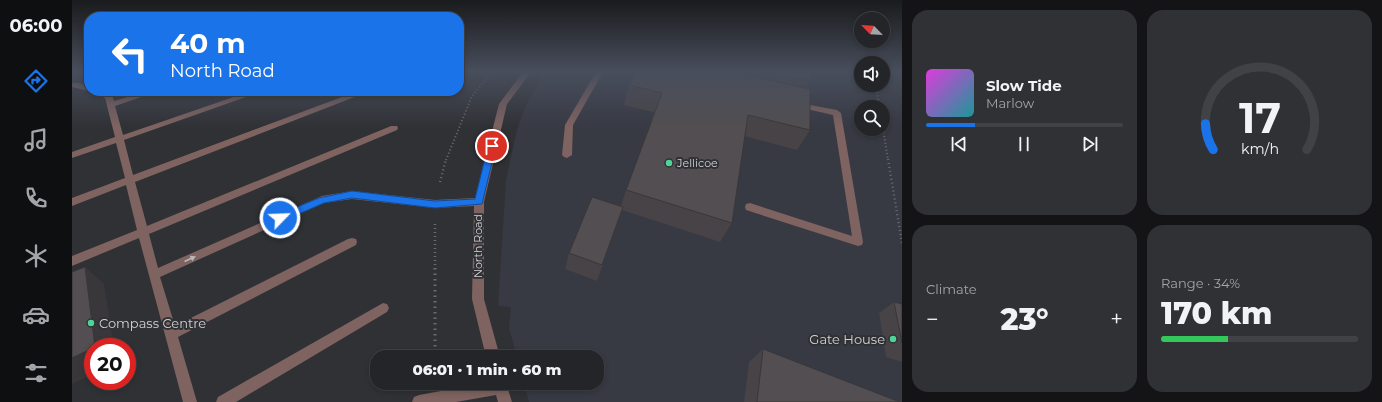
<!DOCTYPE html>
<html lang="en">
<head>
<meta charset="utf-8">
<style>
  :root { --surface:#242528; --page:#303134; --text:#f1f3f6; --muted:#a3a5a8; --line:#414245; --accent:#1a73e8 }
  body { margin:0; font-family:Montserrat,sans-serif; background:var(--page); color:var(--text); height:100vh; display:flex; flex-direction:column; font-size:15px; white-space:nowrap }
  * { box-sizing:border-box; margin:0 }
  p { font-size:13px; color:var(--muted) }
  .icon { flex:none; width:22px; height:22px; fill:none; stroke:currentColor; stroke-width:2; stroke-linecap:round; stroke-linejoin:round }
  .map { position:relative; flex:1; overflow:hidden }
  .side { display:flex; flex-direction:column; gap:10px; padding:10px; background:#141416; width:480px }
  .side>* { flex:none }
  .guide { position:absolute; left:12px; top:12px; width:380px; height:84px; border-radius:16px; box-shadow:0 2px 6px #0003,0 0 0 1px var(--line); background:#1a73e8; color:#fff; overflow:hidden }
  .needle { width:26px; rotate:295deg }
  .tools { position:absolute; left:782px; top:12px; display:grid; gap:8px }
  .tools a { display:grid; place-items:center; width:36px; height:36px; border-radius:50%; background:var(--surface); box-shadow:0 2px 6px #0003,0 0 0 1px var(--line); font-size:20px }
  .speed { position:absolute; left:12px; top:338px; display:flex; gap:8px; font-size:20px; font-weight:700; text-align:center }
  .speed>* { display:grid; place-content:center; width:52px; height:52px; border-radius:50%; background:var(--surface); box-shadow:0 2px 6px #0003,0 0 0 1px var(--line); line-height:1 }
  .speed .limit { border:6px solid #d22; background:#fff; color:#111 }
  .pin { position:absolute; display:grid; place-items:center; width:34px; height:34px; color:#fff; margin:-17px; border:2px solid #fff; border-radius:50%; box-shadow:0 1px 4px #0007 }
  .me { position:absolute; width:44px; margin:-22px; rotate:66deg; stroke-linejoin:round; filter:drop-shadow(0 0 3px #0008) }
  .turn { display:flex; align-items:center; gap:14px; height:84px; padding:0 20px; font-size:18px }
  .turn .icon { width:52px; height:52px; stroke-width:2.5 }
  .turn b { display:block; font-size:28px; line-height:34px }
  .big { font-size:30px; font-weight:800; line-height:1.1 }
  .side .tile { flex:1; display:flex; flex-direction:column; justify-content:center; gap:6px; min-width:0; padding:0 14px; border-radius:16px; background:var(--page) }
  .side .dial { align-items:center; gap:0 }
  .dial svg { height:104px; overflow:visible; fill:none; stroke:var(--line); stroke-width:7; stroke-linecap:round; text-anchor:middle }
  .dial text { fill:var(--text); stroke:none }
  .song { display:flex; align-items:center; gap:12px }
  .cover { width:48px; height:48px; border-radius:6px; background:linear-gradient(135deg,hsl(300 70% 55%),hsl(180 70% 35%)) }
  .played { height:4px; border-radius:2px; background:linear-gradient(90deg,var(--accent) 25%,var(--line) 25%) }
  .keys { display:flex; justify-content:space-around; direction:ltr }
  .heat { display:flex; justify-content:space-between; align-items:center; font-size:22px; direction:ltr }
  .charge { height:6px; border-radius:3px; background:linear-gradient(90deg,#34c759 34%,var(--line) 0) }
  .side .tiles { flex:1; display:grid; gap:10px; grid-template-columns:repeat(2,1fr) }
  .trip { position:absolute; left:298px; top:350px; width:234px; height:40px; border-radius:16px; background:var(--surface); box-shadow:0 2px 6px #0003,0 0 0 1px var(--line); font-weight:800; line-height:40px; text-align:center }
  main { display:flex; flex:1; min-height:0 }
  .menu { display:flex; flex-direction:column; width:72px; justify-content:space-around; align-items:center; background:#0e0f10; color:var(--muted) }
  .menu .icon { width:28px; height:28px }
  .menu .current { color:var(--accent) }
  .menu b { font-size:18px; color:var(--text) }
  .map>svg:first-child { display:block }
</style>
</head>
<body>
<main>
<nav class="menu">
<b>06:00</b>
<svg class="icon current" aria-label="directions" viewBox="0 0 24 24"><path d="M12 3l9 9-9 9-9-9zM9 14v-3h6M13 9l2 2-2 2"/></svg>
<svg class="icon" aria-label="music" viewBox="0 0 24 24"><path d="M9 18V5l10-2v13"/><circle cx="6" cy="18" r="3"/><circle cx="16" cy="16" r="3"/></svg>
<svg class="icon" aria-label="phone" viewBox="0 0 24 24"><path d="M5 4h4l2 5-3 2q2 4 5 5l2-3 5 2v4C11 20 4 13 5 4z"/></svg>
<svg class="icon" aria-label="climate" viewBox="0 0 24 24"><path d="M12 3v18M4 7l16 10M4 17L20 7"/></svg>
<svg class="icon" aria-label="car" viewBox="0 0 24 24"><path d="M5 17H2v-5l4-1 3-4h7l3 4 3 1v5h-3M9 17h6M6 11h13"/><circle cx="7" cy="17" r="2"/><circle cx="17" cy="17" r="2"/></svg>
<svg class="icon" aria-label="filters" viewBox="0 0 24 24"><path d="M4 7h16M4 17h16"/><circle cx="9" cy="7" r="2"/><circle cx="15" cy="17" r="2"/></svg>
</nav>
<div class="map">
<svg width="830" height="402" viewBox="0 0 830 402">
  <rect width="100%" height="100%" fill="#303135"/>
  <!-- built -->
  <path fill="#373943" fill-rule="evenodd" d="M 473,72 L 789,72 L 789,85 L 811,85 L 811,72 L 830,72 L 830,402 L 457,402 L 452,383 L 525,383 L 525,357 L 445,357 L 437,328 L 439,307 L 426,306 L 434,180 L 445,129 L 453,108 L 469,76 ZM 789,107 L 811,107 L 811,129 L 789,129 Z"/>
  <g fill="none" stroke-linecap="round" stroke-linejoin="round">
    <!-- path-far2 -->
    <path stroke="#6b6c6f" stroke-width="2" stroke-dasharray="1 2.5" stroke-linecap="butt" d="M 804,85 L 807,107
      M 811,129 L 816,160
      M 374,160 L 400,96 L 420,72"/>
    <!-- path-far1 -->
    <path stroke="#6b6c6f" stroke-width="2.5" stroke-dasharray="1 3" stroke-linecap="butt" d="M 816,159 L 830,243
      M 368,182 L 374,159
      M 363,224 L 363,269"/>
    <!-- path -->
    <path stroke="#6b6c6f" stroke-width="3" stroke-dasharray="1.5 4" stroke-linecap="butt" d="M 363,268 L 363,357"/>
    <!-- minor -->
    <path fill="#7f6360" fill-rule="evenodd" d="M 451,72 L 459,72 L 435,104 L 412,202 L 412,299 L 428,357 L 414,357 L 400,299 L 402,206 L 363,208 L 280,199 L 252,203 L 88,277 L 103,326 L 276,239 L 280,238 L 284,239 L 285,242 L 284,245 L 106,337 L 125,402 L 111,402 L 67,238 L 0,266 L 0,256 L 65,230 L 54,185 L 0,206 L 0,198 L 53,178 L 44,143 L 0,158 L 0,152 L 43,137 L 33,98 L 17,91 L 0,87 L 0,83 L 6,83 L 17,86 L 17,91 L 28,91 L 40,95 L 42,101 L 75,91 L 87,91 L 43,106 L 51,135 L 179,91 L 191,91 L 52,140 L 61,175 L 286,91 L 290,91 L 293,93 L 63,182 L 75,226 L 319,126 L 325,126 L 326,128 L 325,130 L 77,234 L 86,268 L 250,196 L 280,191 L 363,200 L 403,198 L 427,104 Z
      M 524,72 L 531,72 L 501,125 L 500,155 L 495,158 L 492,157 L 490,155 L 493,125 Z
      M 722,102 L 765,110 L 769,113 L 791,242 L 790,245 L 786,246 L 674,210 L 673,207 L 674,204 L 678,203 L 780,236 L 761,115 L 722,106 Z
      M 311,303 L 315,304 L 317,308 L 315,312 L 164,402 L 144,402 L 146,397 Z
      M 413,383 L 434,383 L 440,402 L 426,402 L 424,395 L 384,402 L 340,402 L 342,397 L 347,395 Z"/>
  </g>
  <!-- wall -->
  <path fill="#474346" d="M 564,72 L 738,72 L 738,81 L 734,88 L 738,130 L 725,150 L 672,136 L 660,223 L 648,242 L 550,210 L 525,281 L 493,269 L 497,253 L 549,206 L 554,190 L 582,112 L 552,105 L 557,85 Z
    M 822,302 L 830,304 L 830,362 L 814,357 L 807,313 Z
    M 691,349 L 828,402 L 672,402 L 677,362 Z"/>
  <!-- shaded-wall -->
  <path fill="#393739" d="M 13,267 L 32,284 L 42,347 L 23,347 Z
    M 21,348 L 21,374 L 0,384 L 0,358 Z"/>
  <!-- building -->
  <path fill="#524e51" stroke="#393739" d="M 564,72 L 660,72 L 738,89 L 738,130 L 676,115 L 660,223 L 554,190 L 590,93 L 557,85 Z
    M 695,72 L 738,72 L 738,81 Z
    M 520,197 L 551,207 L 530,265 L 497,253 Z
    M 13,267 L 23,347 L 21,347 L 21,348 L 0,358 L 0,272 Z
    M 822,302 L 830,304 L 830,343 Z
    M 691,349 L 828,402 L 685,402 Z"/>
  <!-- one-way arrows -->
  <defs><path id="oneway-solid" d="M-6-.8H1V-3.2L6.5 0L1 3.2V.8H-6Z"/></defs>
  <use fill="#bdb6b8" href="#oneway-solid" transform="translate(118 259) rotate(-24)"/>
  <!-- sky -->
  <linearGradient id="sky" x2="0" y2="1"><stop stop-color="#1a1b1d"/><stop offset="0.56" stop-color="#484e5c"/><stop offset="1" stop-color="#484e5c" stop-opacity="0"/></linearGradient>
  <rect width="830" height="128" fill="url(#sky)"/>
  <!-- route -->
  <path fill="#1a73e8" stroke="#114b97" d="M 420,143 L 424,146 L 410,204 L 363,208 L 280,198 L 252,203 L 208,222 L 203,218 L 204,216 L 247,198 L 280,191 L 363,201 L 403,199 L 416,146 Z"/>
  <!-- markers -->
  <g fill="#50d398" stroke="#303135" stroke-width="1.5">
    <circle cx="597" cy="163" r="4"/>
    <circle cx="19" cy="323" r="4"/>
    <circle cx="821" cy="339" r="4"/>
  </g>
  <g text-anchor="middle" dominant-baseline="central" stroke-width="4" stroke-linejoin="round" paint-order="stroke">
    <!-- poi labels -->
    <g font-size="11" fill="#d2d2d5" stroke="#303135" text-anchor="start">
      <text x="605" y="163">Jellicoe</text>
    </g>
    <!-- street labels -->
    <g font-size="11" fill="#d2d2d5" stroke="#303135">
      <text transform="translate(406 246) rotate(-90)">North Road</text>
    </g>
    <!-- near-poi labels -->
    <g font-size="13" fill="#d2d2d5" stroke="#303135" text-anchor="start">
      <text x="27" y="323">Compass Centre</text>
      <text x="813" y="339" text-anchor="end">Gate House</text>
    </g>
  </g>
</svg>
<div class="tools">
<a><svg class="needle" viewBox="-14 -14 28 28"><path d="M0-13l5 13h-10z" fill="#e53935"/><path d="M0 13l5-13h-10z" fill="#a3a5a8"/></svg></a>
<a><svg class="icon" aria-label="sound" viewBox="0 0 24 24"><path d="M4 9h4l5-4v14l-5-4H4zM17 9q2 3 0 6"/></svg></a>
<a><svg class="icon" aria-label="search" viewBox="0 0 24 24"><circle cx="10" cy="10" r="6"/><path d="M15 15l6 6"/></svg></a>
</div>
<div class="speed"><div class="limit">20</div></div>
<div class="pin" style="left:420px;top:146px;background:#d93025"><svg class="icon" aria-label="arrive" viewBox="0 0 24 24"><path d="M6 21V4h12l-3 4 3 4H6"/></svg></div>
<svg class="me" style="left:208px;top:218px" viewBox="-20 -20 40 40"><circle r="17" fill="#1a73e8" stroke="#fff" stroke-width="3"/><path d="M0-11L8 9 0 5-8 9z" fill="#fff"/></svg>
<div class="trip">06:01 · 1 min · 60 m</div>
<div class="guide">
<div class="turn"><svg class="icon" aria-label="left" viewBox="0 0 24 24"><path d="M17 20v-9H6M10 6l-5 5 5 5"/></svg><div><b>40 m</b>North Road</div></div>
</div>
</div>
<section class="side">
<div class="tiles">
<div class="tile">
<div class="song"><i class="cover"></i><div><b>Slow Tide</b><p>Marlow</p></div></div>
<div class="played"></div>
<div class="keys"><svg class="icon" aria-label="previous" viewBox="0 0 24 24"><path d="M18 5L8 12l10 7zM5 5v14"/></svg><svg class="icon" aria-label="pause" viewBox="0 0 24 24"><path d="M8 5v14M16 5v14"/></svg><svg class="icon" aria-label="next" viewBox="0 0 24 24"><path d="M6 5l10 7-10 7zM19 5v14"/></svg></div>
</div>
<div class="tile dial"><svg viewBox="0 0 100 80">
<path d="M14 69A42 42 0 1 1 86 69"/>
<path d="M14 69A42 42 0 0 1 8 49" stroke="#1a73e8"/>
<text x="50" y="56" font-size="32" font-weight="700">17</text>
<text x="50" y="72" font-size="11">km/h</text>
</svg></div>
<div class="tile"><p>Climate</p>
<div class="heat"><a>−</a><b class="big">23°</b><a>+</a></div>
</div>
<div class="tile"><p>Range · 34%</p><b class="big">170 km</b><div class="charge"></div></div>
</div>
</section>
</main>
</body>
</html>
